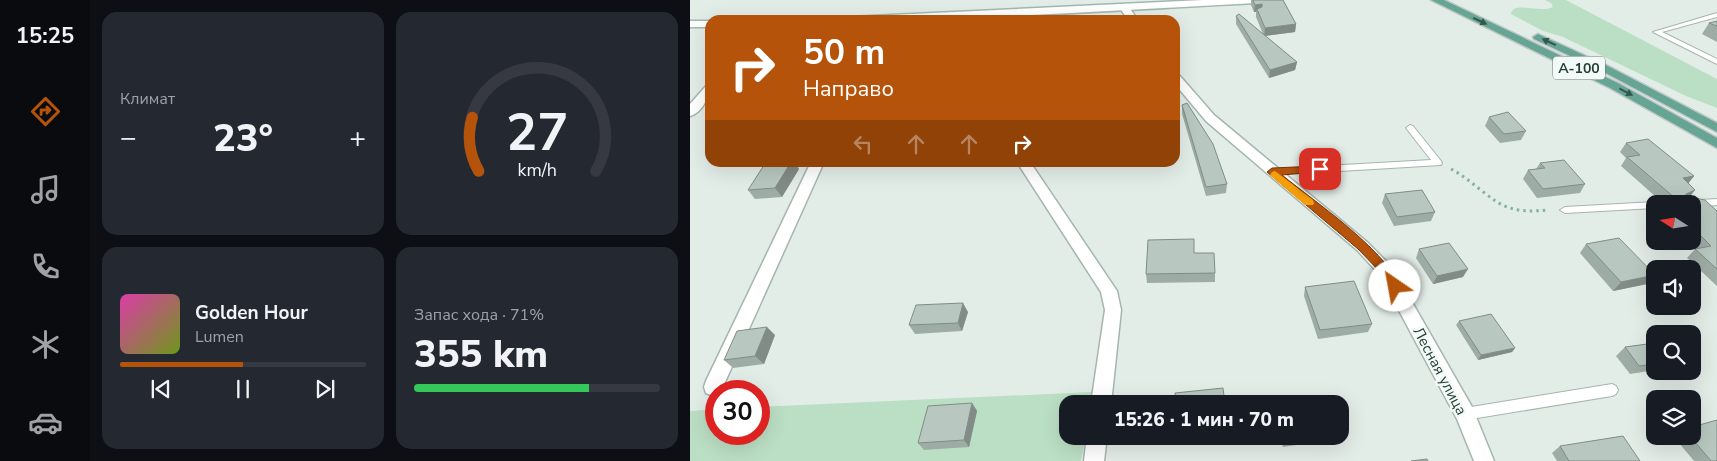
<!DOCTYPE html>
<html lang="ru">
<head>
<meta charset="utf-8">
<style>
  :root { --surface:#171b24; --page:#242831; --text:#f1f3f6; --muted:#9ea1a6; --line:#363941; --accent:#b45309 }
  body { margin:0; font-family:"Nunito Sans",sans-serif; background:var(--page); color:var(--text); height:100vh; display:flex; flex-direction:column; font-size:19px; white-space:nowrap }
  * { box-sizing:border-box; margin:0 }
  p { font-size:16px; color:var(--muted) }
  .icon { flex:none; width:28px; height:28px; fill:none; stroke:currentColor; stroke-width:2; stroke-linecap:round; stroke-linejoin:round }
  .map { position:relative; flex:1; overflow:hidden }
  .drawer { display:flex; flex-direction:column; gap:12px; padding:12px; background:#0d0f14; width:600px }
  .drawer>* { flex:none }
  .banner { position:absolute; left:15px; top:15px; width:475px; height:152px; border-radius:15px; box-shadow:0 5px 20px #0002; background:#b45309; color:#fff; overflow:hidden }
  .needle { width:32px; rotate:282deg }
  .tools { position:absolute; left:956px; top:195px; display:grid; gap:10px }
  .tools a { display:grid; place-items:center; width:55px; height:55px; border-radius:10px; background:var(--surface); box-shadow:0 5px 20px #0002; font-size:25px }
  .speed { position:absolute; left:15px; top:380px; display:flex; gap:10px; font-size:25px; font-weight:700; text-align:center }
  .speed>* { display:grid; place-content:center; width:65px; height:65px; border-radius:50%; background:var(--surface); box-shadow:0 5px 20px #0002; line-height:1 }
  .speed .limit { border:8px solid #d22; background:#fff; color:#111 }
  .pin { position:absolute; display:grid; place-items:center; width:42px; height:42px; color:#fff; margin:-21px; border-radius:10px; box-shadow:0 2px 8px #0006 }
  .me { position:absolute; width:55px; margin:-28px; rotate:327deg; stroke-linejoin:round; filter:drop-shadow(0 0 4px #0008) }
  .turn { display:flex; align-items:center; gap:18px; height:105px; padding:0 15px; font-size:22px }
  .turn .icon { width:65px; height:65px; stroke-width:2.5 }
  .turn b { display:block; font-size:35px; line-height:42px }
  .lanes { display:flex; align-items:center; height:48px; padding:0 15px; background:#0003; justify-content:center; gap:25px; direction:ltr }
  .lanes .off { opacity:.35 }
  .big { font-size:38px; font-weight:800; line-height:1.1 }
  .drawer .widget { flex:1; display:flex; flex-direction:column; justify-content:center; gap:8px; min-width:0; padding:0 18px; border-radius:15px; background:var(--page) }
  .drawer .dial { align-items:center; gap:0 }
  .dial svg { height:130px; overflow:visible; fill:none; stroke:var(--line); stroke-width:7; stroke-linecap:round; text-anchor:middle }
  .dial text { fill:var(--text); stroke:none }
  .song { display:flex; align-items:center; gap:15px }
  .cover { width:60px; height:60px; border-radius:8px; background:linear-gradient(135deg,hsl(320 70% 55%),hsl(80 70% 35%)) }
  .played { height:5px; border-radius:2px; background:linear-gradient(90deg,var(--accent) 50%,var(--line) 50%) }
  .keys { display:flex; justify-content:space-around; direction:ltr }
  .heat { display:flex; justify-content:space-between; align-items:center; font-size:28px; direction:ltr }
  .charge { height:8px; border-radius:4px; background:linear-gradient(90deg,#34c759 71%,var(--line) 0) }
  .drawer .tiles { flex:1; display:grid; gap:12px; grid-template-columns:repeat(2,1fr) }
  .trip { position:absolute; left:369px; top:395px; width:290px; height:50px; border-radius:15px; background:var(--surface); box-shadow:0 5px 20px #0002; font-weight:800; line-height:50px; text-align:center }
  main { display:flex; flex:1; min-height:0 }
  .menu { display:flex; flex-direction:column; width:90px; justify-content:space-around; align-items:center; background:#090b0e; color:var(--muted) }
  .menu .icon { width:35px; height:35px }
  .menu .on { color:var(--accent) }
  .menu b { font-size:22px; color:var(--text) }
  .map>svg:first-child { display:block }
</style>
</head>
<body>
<main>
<nav class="menu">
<b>15:25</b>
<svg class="icon on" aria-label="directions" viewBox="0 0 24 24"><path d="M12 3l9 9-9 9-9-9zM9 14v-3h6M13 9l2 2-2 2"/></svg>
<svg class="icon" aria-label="music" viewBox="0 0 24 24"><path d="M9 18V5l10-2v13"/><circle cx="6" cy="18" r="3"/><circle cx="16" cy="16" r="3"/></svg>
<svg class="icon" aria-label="phone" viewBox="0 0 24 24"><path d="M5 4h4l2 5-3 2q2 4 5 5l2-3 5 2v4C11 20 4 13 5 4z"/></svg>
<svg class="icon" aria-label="climate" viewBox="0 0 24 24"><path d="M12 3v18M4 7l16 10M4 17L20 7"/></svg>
<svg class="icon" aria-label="car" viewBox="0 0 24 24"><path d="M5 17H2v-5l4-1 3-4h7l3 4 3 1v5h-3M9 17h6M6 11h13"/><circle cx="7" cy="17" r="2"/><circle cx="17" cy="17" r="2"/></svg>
</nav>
<section class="drawer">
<div class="tiles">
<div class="widget"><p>Климат</p>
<div class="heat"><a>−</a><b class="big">23°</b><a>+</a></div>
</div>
<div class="widget dial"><svg viewBox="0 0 100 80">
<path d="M14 69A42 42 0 1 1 86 69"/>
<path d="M14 69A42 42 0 0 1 10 36" stroke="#b45309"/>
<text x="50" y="56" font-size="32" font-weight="700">27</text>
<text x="50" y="72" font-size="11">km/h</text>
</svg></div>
<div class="widget">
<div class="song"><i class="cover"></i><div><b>Golden Hour</b><p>Lumen</p></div></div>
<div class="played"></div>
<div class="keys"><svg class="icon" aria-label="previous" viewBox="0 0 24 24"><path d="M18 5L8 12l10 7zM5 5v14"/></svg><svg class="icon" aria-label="pause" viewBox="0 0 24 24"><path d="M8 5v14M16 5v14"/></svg><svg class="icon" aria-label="next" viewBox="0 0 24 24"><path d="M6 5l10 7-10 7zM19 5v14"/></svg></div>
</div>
<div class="widget"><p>Запас хода · 71%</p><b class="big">355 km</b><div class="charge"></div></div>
</div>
</section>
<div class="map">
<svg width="1027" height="461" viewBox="0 0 1027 461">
  <rect width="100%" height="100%" fill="#e3ede8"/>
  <!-- green -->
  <path fill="#bbdfc4" d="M 855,0 L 876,0 L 1027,79 L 1027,108 L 996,96 L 873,37 L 853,31 L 821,14 C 823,0 850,14 863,7 L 861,3 Z
    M 403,392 L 401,404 L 378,404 L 378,436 L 396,436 L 391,461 L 0,461 L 0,411 L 26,409 L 26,434 L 69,434 L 69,407 Z"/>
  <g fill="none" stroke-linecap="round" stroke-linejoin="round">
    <defs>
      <path id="lane" d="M 1027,13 L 1027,17 L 972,32 L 1027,59 L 1027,64 L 963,32 Z
        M 720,125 L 723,126 L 751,161 L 752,163 L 751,165 L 582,175 L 577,172 L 582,169 L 741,160 L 716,128 Z
        M 1027,199 L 1027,205 L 1002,207 L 1002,204 L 989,204 L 994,201 Z
        M 965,202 L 969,204 L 965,204 L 965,208 L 875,213 L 870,210 L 875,207 Z
        M 922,384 L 926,386 L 928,390 L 926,394 L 922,396 L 775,420 L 770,418 L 768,414 L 770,410 L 775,408 Z"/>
      <path id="street" d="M 435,5 L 438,6 L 448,20 L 438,20 L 430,8 Z
        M 303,11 L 308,14 L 307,20 L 297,20 L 298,14 Z
        M 485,74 L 489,75 L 524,115 L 677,242 L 702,267 L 782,407 L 804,461 L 784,461 L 767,419 L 690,275 L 667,250 L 516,121 L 485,84 Z
        M 20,85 C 20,96 12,113 0,116 L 0,104 L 16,86 Z
        M 121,162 L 134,162 L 31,391 L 26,391 L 26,394 L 23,396 L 16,393 L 14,387 L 16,381 Z
        M 327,162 L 340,162 L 427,291 L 431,310 L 421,404 L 401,404 L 415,310 L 411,292 Z
        M 397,436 L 417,436 L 414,461 L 394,461 Z"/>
      <path id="secondary" d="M 513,0 L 571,0 L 566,3 C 429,10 292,20 154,20 L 159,17 Z
        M 0,21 L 20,21 L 20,27 L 0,27 Z"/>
      <path id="primary" d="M 741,0 L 754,0 L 928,83 L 1027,138 L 1027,148 L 920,88 Z
        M 848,34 L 918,66 L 1027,123 L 1027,132 L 910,70 L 844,39 L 843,37 Z"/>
    </defs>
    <!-- lane casing -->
    <use href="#lane" stroke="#a5b5af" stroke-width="2"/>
    <!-- street casing -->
    <use href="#street" stroke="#a5b5af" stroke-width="3"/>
    <!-- secondary casing -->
    <use href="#secondary" stroke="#a1b9b0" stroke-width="3"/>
    <!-- primary casing -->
    <use href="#primary" stroke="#c1c9c7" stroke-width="3"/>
    <!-- path -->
    <path stroke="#82b2a2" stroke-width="3" stroke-dasharray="2.5 4" stroke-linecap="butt" d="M 761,169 C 781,179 802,203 820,208 C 832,212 846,211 859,210"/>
    <!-- lane -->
    <use href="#lane" fill="#fff" fill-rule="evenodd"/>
    <!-- street -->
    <use href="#street" fill="#fff" fill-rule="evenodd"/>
    <!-- secondary -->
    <use href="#secondary" fill="#fff" fill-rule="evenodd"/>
    <!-- primary -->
    <use href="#primary" fill="#66a493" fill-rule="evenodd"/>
  </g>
  <!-- wall -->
  <path fill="#9eaca6" d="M 561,0 L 593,0 L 606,24 L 605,32 L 575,36 L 607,62 L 605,70 L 579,78 L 546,24 L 546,16 L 573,34 L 566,17 L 566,12 L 564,12 L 561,5 Z
    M 1027,21 L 1027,42 L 1012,34 L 1019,23 Z
    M 492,105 L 537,184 L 536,193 L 516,196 L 492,114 Z
    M 799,117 L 836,131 L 831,140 L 810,143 L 795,126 Z
    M 936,143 L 1004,176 L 998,183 L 999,197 L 1027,211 L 1027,286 L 997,258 L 1005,249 L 1007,249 L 1000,241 L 1002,241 L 1002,204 L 974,204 L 931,166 L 936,158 L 930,152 Z
    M 850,163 L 895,184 L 890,193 L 847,198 L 833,179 L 838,170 L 846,169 Z
    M 109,169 L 92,197 L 65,199 L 58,190 Z
    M 695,194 L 745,212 L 741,221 L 704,226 L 692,203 Z
    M 896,244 L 957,284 L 923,291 L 890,253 Z
    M 729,249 L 773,277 L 743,284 L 726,258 Z
    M 504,253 L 525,273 L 525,282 L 457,283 L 456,274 Z
    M 615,287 L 682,324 L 678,332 L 628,339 L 614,296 Z
    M 278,312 L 272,331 L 225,334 L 219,325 Z
    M 769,321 L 825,348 L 822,352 L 788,360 L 766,325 Z
    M 85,335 L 74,364 L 43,368 L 34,360 Z
    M 965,343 L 965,370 L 940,374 L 926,356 L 935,347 Z
    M 282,403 L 287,411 L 279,447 L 234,450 L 228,443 Z
    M 590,436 L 635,436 L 633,441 L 593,447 Z
    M 985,436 L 1002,436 L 1027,461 L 1004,461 L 984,437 Z
    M 870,446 L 950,461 L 867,461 L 862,453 Z"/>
  <!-- shaded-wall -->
  <path fill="#818c87" d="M 572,4 L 571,11 L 567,9 L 566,12 L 564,12 L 565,5 Z
    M 606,24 L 605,32 L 574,36 L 575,28 Z
    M 607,62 L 605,70 L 579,78 L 580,70 Z
    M 101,162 L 105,162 L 109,169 L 92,197 L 85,188 Z
    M 1004,176 L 997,185 L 993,178 Z
    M 1005,190 L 998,199 L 990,202 L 996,194 Z
    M 778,269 L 773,277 L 743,284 L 747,276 Z
    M 965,275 L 957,284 L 923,291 L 931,282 Z
    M 273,303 L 278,312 L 272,331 L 268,323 Z
    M 77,327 L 85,335 L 74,364 L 65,356 Z
    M 825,348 L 822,352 L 788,360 L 791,355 Z
    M 282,403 L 287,411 L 279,447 L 274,440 Z"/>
  <!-- building -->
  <path fill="#b8c8c1" stroke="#818c87" d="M 563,0 L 593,0 L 606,24 L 575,28 L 567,9 L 572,7 L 572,4 L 565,5 Z
    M 549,14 L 607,62 L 580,70 L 546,16 Z
    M 1027,21 L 1027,26 L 1019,23 Z
    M 497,103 L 523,144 L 537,184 L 516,187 L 492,105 Z
    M 818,112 L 836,131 L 814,134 L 799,117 Z
    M 958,139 L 1004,176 L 993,178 L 1005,190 L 996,194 L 995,196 L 1015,200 L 1027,211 L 1027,269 L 1005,249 L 1021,246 L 1002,227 L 1002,204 L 992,204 L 937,157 L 950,155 L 936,143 Z
    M 874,160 L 895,184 L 853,189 L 838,170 L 855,168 L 850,163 Z
    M 76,162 L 101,162 L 85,188 L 58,190 Z
    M 732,190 L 745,212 L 707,217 L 695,194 Z
    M 929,238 L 965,275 L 931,282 L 896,244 Z
    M 504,239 L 504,253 L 524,253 L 525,273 L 456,274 L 458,240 Z
    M 759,243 L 778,269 L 747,276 L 729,249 Z
    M 664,281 L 682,324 L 630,330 L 615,287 Z
    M 273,303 L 268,323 L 219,325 L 226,305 Z
    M 801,314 L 825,348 L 791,355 L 769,321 Z
    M 77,327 L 65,356 L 34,360 L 47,331 Z
    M 965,343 L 965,364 L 949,366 L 935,347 Z
    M 533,388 L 535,404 L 486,404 L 485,393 Z
    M 626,401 L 627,404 L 608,404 Z
    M 282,403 L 274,440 L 228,443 L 238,406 Z
    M 1027,420 L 1027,461 L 1021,461 L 1000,436 L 1002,436 L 1002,427 Z
    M 594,436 L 618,436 L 594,440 Z
    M 933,436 L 950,461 L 879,461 L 870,446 Z
    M 737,459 L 738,461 L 721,461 Z"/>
  <!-- one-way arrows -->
  <defs><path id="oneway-solid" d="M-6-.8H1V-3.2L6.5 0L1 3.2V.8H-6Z" transform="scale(1.25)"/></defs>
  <g fill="#33584e">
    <use href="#oneway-solid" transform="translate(790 21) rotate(25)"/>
    <use href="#oneway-solid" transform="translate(859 42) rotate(-155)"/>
    <use href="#oneway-solid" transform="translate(936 92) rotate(28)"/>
  </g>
  <!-- route -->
  <path fill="#b45309" stroke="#753606" d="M 630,166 L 635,169 L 634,171 L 592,175 C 629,205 689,245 711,286 L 709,290 L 700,290 L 692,274 L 668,249 L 577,172 L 582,168 Z"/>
  <!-- slow -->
  <path fill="#f59e0b" d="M 585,171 L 623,200 L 624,203 L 623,205 L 615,205 L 582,177 L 580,175 L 582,172 Z"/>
  <g text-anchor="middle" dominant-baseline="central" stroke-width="5" stroke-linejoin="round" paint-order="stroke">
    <!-- shield labels -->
    <rect fill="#f3f9f6" stroke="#617770" stroke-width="1" x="863" y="56.5" width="52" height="23" rx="4"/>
    <g font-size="14" font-weight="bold" fill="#223f37">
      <text x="889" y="68">А-100</text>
    </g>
    <!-- street labels -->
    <g font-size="15" fill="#223f37" stroke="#f3f9f6">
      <text transform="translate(750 371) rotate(62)">Лесная улица</text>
    </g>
  </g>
</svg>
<div class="tools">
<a><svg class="needle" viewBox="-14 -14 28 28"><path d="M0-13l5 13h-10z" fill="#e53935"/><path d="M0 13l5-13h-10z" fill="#9ea1a6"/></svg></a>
<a><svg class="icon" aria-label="sound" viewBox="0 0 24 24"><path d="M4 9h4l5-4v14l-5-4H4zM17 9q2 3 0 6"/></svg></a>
<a><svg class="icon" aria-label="search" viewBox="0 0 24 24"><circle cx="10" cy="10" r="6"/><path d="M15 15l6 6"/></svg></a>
<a><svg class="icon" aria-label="layers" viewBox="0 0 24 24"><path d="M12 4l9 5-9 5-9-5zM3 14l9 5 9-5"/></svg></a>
</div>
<div class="speed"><div class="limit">30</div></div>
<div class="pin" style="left:630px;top:169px;background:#d93025"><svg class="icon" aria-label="arrive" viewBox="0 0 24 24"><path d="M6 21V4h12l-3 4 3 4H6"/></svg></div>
<svg class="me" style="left:705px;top:286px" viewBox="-20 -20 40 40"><circle r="19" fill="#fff"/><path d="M0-13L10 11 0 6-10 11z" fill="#b45309"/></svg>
<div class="trip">15:26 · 1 мин · 70 m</div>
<div class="banner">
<div class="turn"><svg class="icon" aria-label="right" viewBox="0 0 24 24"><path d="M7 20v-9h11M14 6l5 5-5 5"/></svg><div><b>50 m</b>Направо</div></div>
<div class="lanes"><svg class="icon off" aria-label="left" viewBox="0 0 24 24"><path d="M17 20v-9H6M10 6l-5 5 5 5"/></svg><svg class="icon off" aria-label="ahead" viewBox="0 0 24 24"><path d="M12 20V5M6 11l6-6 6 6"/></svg><svg class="icon off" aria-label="ahead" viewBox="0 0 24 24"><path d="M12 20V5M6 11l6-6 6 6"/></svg><svg class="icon" aria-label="right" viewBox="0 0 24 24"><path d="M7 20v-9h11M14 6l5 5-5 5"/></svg></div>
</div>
</div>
</main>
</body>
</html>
